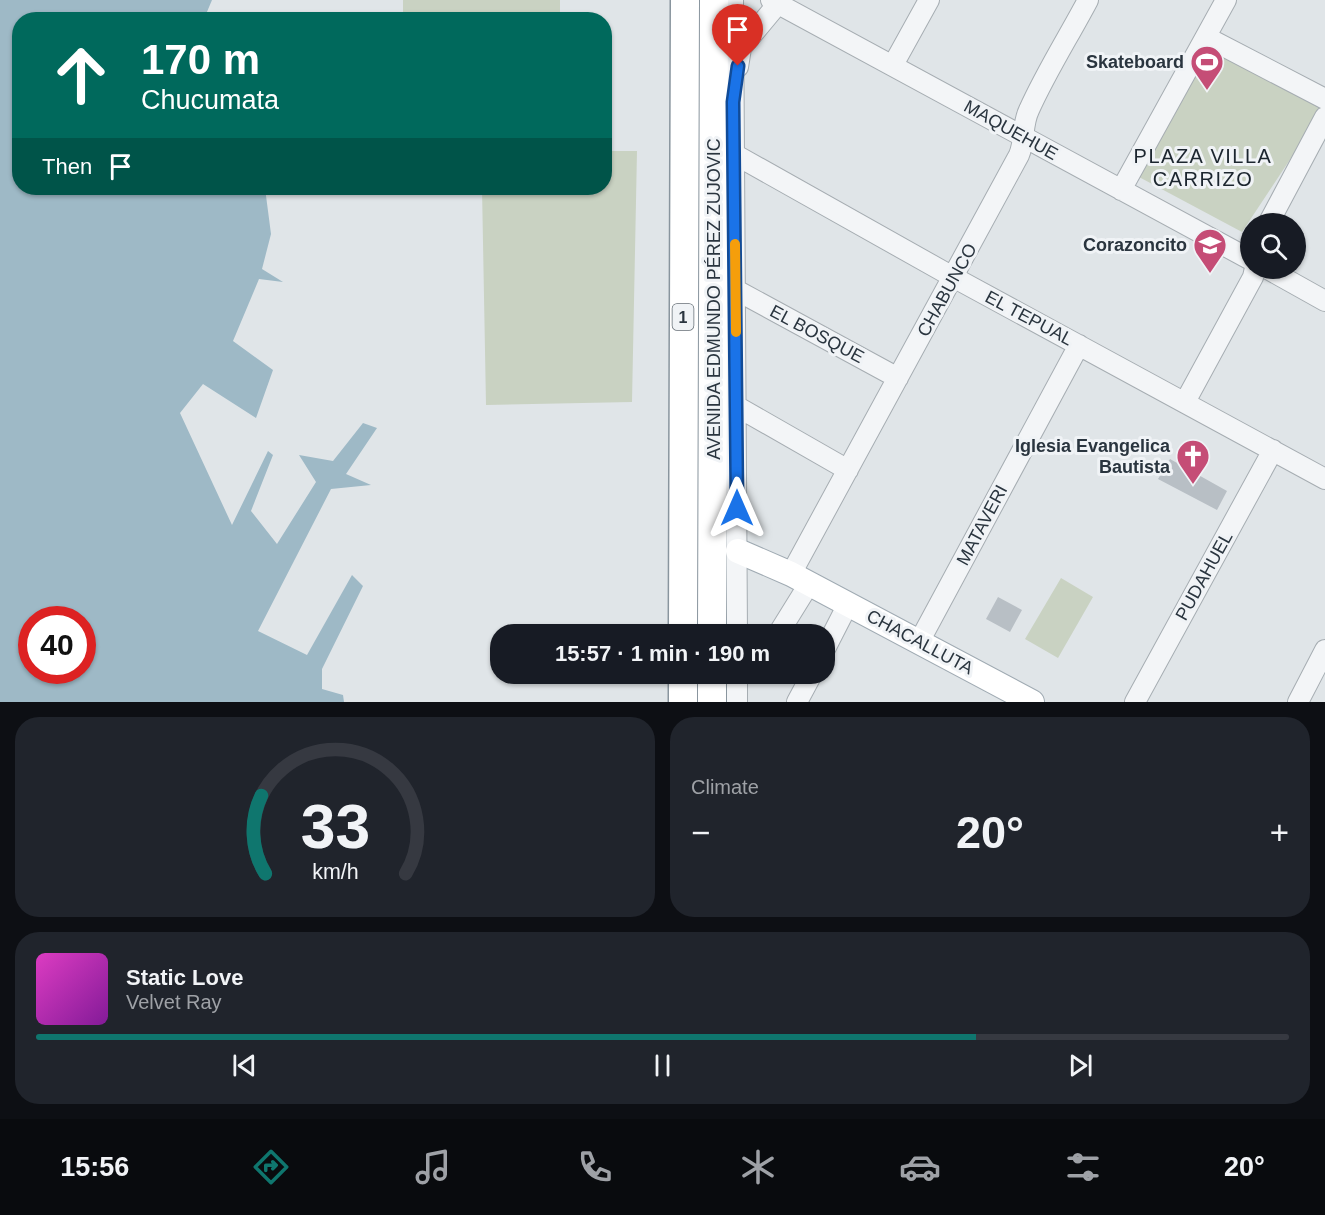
<!DOCTYPE html>
<html lang="en">
<head>
<meta charset="utf-8">
<style>
  :root { --surface:#171b24; --page:#20242c; --text:#f1f3f6; --muted:#9ea1a6; --line:#363941; --accent:#0f766e }
  body { margin:0; font-family:Arial,sans-serif; background:var(--page); color:var(--text); height:100vh; display:flex; flex-direction:column; font-size:22px; white-space:nowrap }
  * { box-sizing:border-box; margin:0 }
  p { font-size:20px; color:var(--muted) }
  .icon { flex:none; width:33px; height:33px; fill:none; stroke:currentColor; stroke-width:2; stroke-linecap:round; stroke-linejoin:round }
  .map { position:relative; height:702px; overflow:hidden }
  .drawer { display:flex; flex-direction:column; gap:15px; padding:15px; background:#0d0f14; flex:1 }
  .drawer>* { flex:none }
  .hud { position:absolute; left:12px; top:12px; width:600px; height:183px; border-radius:24px; box-shadow:0 2px 4px #0004; background:#00695c; color:#fff; overflow:hidden }
  .controls { position:absolute; left:1240px; top:213px; display:grid; gap:12px }
  .controls a { display:grid; place-items:center; width:66px; height:66px; border-radius:50%; background:var(--surface); box-shadow:0 2px 4px #0004; font-size:30px }
  .speed { position:absolute; left:18px; top:606px; display:flex; gap:12px; font-size:30px; font-weight:700; text-align:center }
  .speed>* { display:grid; place-content:center; width:78px; height:78px; border-radius:50%; background:var(--surface); box-shadow:0 2px 4px #0004; line-height:1 }
  .speed .limit { border:9px solid #d22; background:#fff; color:#111 }
  .pin { position:absolute; display:grid; place-items:center; width:51px; height:51px; color:#fff; margin:-62px -26px; border-radius:50% 50% 50% 0; rotate:-45deg; box-shadow:0 0 6px #0007 }
  .pin .icon { rotate:45deg }
  .me { position:absolute; width:66px; margin:-33px; rotate:0deg; stroke-linejoin:round; filter:drop-shadow(0 0 4px #0008) }
  .turn { display:flex; align-items:center; gap:21px; height:126px; padding:0 30px; font-size:27px }
  .turn .icon { width:78px; height:78px; stroke-width:2.5 }
  .turn b { display:block; font-size:42px; line-height:51px }
  .then { display:flex; align-items:center; height:57px; padding:0 30px; background:#0003; gap:12px; font-size:22px }
  .big { font-size:45px; font-weight:700; line-height:1.1 }
  .drawer .tile { flex:1; display:flex; flex-direction:column; justify-content:center; gap:9px; min-width:0; padding:0 21px; border-radius:24px; background:var(--page) }
  .drawer .dial { align-items:center; gap:0 }
  .dial svg { height:156px; overflow:visible; fill:none; stroke:var(--line); stroke-width:7; stroke-linecap:round; text-anchor:middle }
  .dial text { fill:var(--text); stroke:none }
  .song { display:flex; align-items:center; gap:18px }
  .cover { width:72px; height:72px; border-radius:9px; background:linear-gradient(135deg,hsl(310 70% 55%),hsl(290 70% 35%)) }
  .played { height:6px; border-radius:3px; background:linear-gradient(90deg,var(--accent) 75%,var(--line) 75%) }
  .keys { display:flex; justify-content:space-around; direction:ltr }
  .heat { display:flex; justify-content:space-between; align-items:center; font-size:33px; direction:ltr }
  .drawer .tiles { flex:1; display:grid; gap:15px; grid-template-columns:1fr 1fr }
  .tile:last-child { grid-column:span 2 }
  .trip { position:absolute; left:490px; top:624px; width:345px; height:60px; border-radius:24px; background:var(--surface); box-shadow:0 2px 4px #0004; font-weight:700; line-height:60px; text-align:center }
  .tab-bar { display:flex; height:96px; justify-content:space-around; align-items:center; background:#090b0e; color:var(--muted) }
  .tab-bar .icon { width:42px; height:42px }
  .tab-bar .selected { color:var(--accent) }
  .tab-bar b { font-size:27px; color:var(--text) }
  .map>svg:first-child { display:block }
</style>
</head>
<body>
<div class="map">
<svg width="1325" height="702" viewBox="0 0 1325 702">
  <rect width="100%" height="100%" fill="#e0e5e8"/>
  <!-- green -->
  <path fill="#c9d2c2" d="M 403,0 L 560,0 L 560,19 L 403,19 Z
    M 1210,45 L 1324,108 L 1242,232 L 1139,177 Z
    M 605,151 L 637,151 L 632,402 L 486,405 L 482,188 L 604,188 Z
    M 1061,578 L 1093,597 L 1058,658 L 1025,639 Z"/>
  <!-- water -->
  <path fill="#9eb9c6" fill-rule="evenodd" d="M 0,0 L 212,0 L 204,19 L 20,20 L 20,188 L 265,188 L 271,234 L 262,269 L 283,282 L 259,279 L 233,341 L 273,370 L 256,418 L 203,384 L 180,413 L 232,525 L 268,451 L 273,455 L 251,511 L 277,544 L 316,482 L 299,455 L 333,461 L 363,423 L 377,428 L 346,474 L 371,485 L 331,489 L 258,631 L 307,655 L 352,575 L 363,586 L 322,669 L 322,689 L 343,695 L 344,702 L 0,702 ZM 32,620 L 82,620 L 82,670 L 32,670 Z"/>
  <!-- building -->
  <path fill="#b8bfc5" d="M 1170,459 L 1227,491 L 1217,510 L 1158,479 Z
    M 998,597 L 1022,610 L 1010,632 L 986,619 Z"/>
  <g fill="none" stroke-linecap="round" stroke-linejoin="round">
    <defs>
      <path id="minor" d="M 733,0 L 737,634
        M 771,0 L 1251,260
        M 1206,37 L 1325,99
        M 893,65 L 929,0
        M 738,67 L 741,48 L 781,0
        M 734,154 L 953,277 L 1325,479
        M 1121,190 L 1226,0
        M 1268,224 L 1325,117
        M 1266,268 L 1325,301
        M 736,290 L 898,378
        M 1185,402 L 1253,277 L 1255,268
        M 736,406 L 848,470
        M 791,574 L 1019,155 C 1025,141 1022,124 1029,110 C 1046,72 1069,36 1088,0
        M 778,634 L 809,584
        M 919,642 L 1079,345
        M 825,649 L 848,604
        M 737,702 L 737,674
        M 797,702 L 812,674
        M 1135,702 L 1273,450
        M 1298,702 L 1325,650"/>
      <path id="major" d="M 738,551 L 791,574 L 1032,702"/>
      <path id="highway" d="M 683,634 L 685,0
        M 712,634 L 714,0
        M 683,702 L 683,674
        M 712,702 L 712,674"/>
    </defs>
    <!-- minor casing -->
    <use href="#minor" stroke="#a6adb2" stroke-width="22"/>
    <!-- major casing -->
    <use href="#major" stroke="#a0abb3" stroke-width="26"/>
    <!-- highway casing -->
    <use href="#highway" stroke="#89959e" stroke-width="31"/>
    <!-- minor -->
    <use href="#minor" stroke="#f3f5f7" stroke-width="20"/>
    <!-- major -->
    <use href="#major" stroke="#fff" stroke-width="24"/>
    <!-- highway -->
    <use href="#highway" stroke="#fff" stroke-width="28"/>
  </g>
  <g fill="none" stroke-linecap="round" stroke-linejoin="round">
    <defs>
      <path id="route" d="M 737,508 L 733,102 L 738,66"/>
    </defs>
    <!-- route casing -->
    <use href="#route" stroke="#114b97" stroke-width="15"/>
    <!-- route -->
    <use href="#route" stroke="#1a73e8" stroke-width="10"/>
    <!-- slow -->
    <path stroke="#f59e0b" stroke-width="10" d="M 735,244 L 736,332"/>
  </g>
  <!-- icons -->
  <defs>
    <symbol id="stadium-pin" viewBox="-11 -11 22 30"><path d="M0 17L-7.5 6A9.5 9.5 0 1 1 7.5 6Z" fill="#c54d76" stroke="#f0f3f6"/><path d="M0-5a6.5 5 0 1 0 0 10a6.5 5 0 1 0 0-10ZM-3.5-1.8h7v3.6h-7Z" fill="#fff"/></symbol>
    <symbol id="school-pin" viewBox="-11 -11 22 30"><path d="M0 17L-7.5 6A9.5 9.5 0 1 1 7.5 6Z" fill="#c54d76" stroke="#f0f3f6"/><path d="M0-5L7-2L0 1L-7-2ZM-4 1L0 2.5L4 1V4Q0 6-4 4Z" fill="#fff"/></symbol>
    <symbol id="church-pin" viewBox="-11 -11 22 30"><path d="M0 17L-7.5 6A9.5 9.5 0 1 1 7.5 6Z" fill="#c54d76" stroke="#f0f3f6"/><path d="M-1.2-6h2.4v3.5h3.3v2.4h-3.3V6h-2.4V-.1h-3.3v-2.4h3.3Z" fill="#fff"/></symbol>
  </defs>
  <g fill-rule="evenodd">
    <use href="#stadium-pin" x="1188" y="43" width="38" height="52"/>
    <use href="#school-pin" x="1191" y="226" width="38" height="52"/>
    <use href="#church-pin" x="1174" y="437" width="38" height="52"/>
  </g>
  <g text-anchor="middle" dominant-baseline="central" stroke-width="6" stroke-linejoin="round" paint-order="stroke">
    <!-- shield labels -->
    <rect fill="#f0f3f6" stroke="#656e76" stroke-width="1.5" x="672.5" y="304" width="21" height="26" rx="4.5"/>
    <g font-size="16" font-weight="bold" fill="#2a353f">
      <text x="683" y="317">1</text>
    </g>
    <!-- poi labels -->
    <g font-size="18" font-weight="bold" fill="#2a353f" stroke="#f0f3f6" text-anchor="end">
      <text x="1184" y="62">Skateboard</text>
      <text x="1187" y="245">Corazoncito</text>
      <text x="1170" y="446">Iglesia Evangelica<tspan x="1170" dy="21">Bautista</tspan></text>
    </g>
    <!-- street labels -->
    <g font-size="18" fill="#2a353f" stroke="#f0f3f6">
      <text transform="translate(1011 130) rotate(29)">MAQUEHUE</text>
      <text transform="translate(947 290) rotate(-61)">CHABUNCO</text>
      <text transform="translate(714 299) rotate(-90)">AVENIDA EDMUNDO PÉREZ ZUJOVIC</text>
      <text transform="translate(1029 318) rotate(28)">EL TEPUAL</text>
      <text transform="translate(817 334) rotate(28)">EL BOSQUE</text>
      <text transform="translate(982 525) rotate(-62)">MATAVERI</text>
      <text transform="translate(1204 576) rotate(-61)">PUDAHUEL</text>
      <text transform="translate(920 642) rotate(28)">CHACALLUTA</text>
    </g>
    <!-- neighbourhood labels -->
    <g font-size="20" letter-spacing="1.5" fill="#1c262f" stroke="#f0f3f6">
      <text x="1203" y="156">PLAZA VILLA<tspan x="1203" dy="23">CARRIZO</tspan></text>
    </g>
  </g>
</svg>
<div class="controls">
<a><svg class="icon" aria-label="search" viewBox="0 0 24 24"><circle cx="10" cy="10" r="6"/><path d="M15 15l6 6"/></svg></a>
</div>
<div class="speed"><div class="limit">40</div></div>
<div class="pin" style="left:738px;top:66px;background:#d93025"><svg class="icon" aria-label="arrive" viewBox="0 0 24 24"><path d="M6 21V4h12l-3 4 3 4H6"/></svg></div>
<svg class="me" style="left:737px;top:508px" viewBox="-20 -20 40 40"><path d="M0-17L14 15 0 8-14 15z" fill="#1a73e8" stroke="#fff" stroke-width="4"/></svg>
<div class="trip">15:57 · 1 min · 190 m</div>
<div class="hud">
<div class="turn"><svg class="icon" aria-label="ahead" viewBox="0 0 24 24"><path d="M12 20V5M6 11l6-6 6 6"/></svg><div><b>170 m</b>Chucumata</div></div>
<div class="then">Then<svg class="icon" aria-label="arrive" viewBox="0 0 24 24"><path d="M6 21V4h12l-3 4 3 4H6"/></svg></div>
</div>
</div>
<section class="drawer">
<div class="tiles">
<div class="tile dial"><svg viewBox="0 0 100 80">
<path d="M14 69A42 42 0 1 1 86 69"/>
<path d="M14 69A42 42 0 0 1 12 29" stroke="#0f766e"/>
<text x="50" y="56" font-size="32" font-weight="700">33</text>
<text x="50" y="72" font-size="11">km/h</text>
</svg></div>
<div class="tile"><p>Climate</p>
<div class="heat"><a>−</a><b class="big">20°</b><a>+</a></div>
</div>
<div class="tile">
<div class="song"><i class="cover"></i><div><b>Static Love</b><p>Velvet Ray</p></div></div>
<div class="played"></div>
<div class="keys"><svg class="icon" aria-label="previous" viewBox="0 0 24 24"><path d="M18 5L8 12l10 7zM5 5v14"/></svg><svg class="icon" aria-label="pause" viewBox="0 0 24 24"><path d="M8 5v14M16 5v14"/></svg><svg class="icon" aria-label="next" viewBox="0 0 24 24"><path d="M6 5l10 7-10 7zM19 5v14"/></svg></div>
</div>
</div>
</section>
<nav class="tab-bar">
<b>15:56</b>
<svg class="icon selected" aria-label="directions" viewBox="0 0 24 24"><path d="M12 3l9 9-9 9-9-9zM9 14v-3h6M13 9l2 2-2 2"/></svg>
<svg class="icon" aria-label="music" viewBox="0 0 24 24"><path d="M9 18V5l10-2v13"/><circle cx="6" cy="18" r="3"/><circle cx="16" cy="16" r="3"/></svg>
<svg class="icon" aria-label="phone" viewBox="0 0 24 24"><path d="M5 4h4l2 5-3 2q2 4 5 5l2-3 5 2v4C11 20 4 13 5 4z"/></svg>
<svg class="icon" aria-label="climate" viewBox="0 0 24 24"><path d="M12 3v18M4 7l16 10M4 17L20 7"/></svg>
<svg class="icon" aria-label="car" viewBox="0 0 24 24"><path d="M5 17H2v-5l4-1 3-4h7l3 4 3 1v5h-3M9 17h6M6 11h13"/><circle cx="7" cy="17" r="2"/><circle cx="17" cy="17" r="2"/></svg>
<svg class="icon" aria-label="filters" viewBox="0 0 24 24"><path d="M4 7h16M4 17h16"/><circle cx="9" cy="7" r="2"/><circle cx="15" cy="17" r="2"/></svg>
<b>20°</b>
</nav>
</body>
</html>
